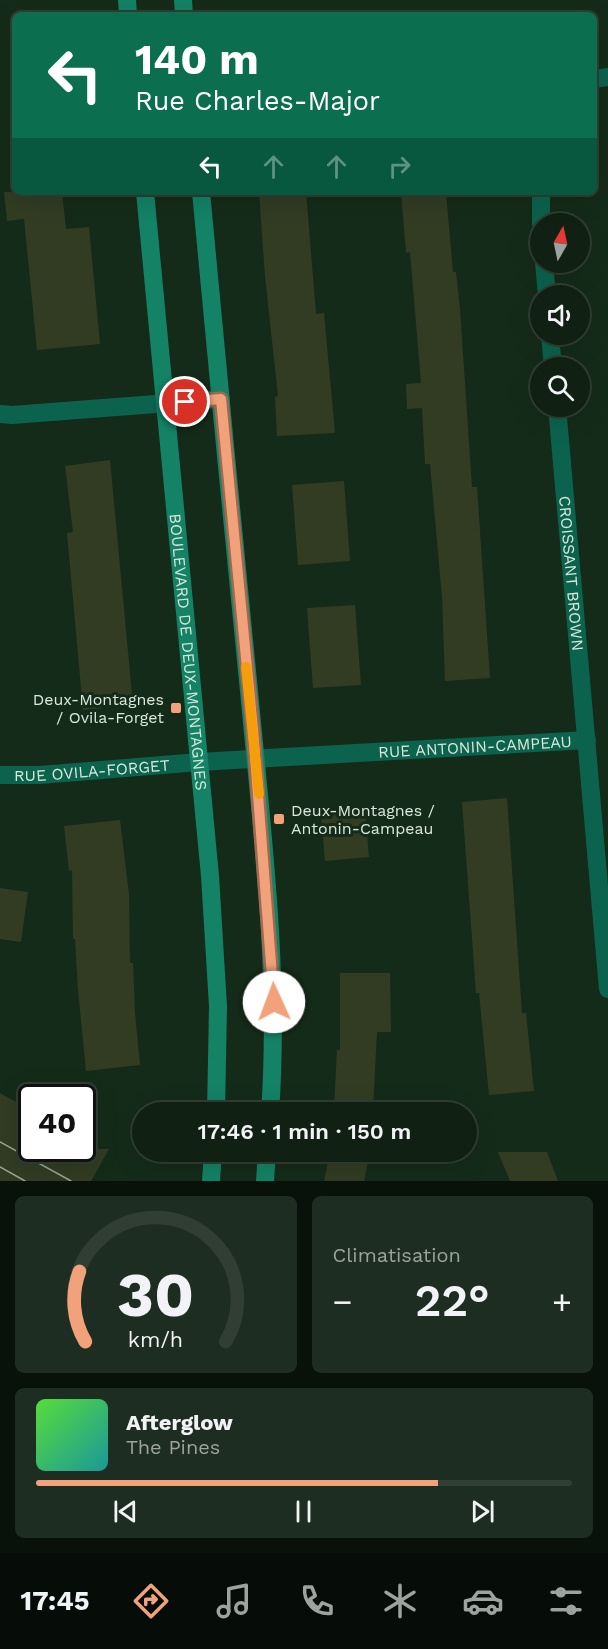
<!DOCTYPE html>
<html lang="fr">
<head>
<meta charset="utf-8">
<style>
  :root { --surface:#102013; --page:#1e2d21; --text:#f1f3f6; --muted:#9ca3a0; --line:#303e33; --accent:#f1a27b }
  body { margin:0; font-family:"Work Sans",sans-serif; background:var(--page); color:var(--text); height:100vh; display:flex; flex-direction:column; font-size:22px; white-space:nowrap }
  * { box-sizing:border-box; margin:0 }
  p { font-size:20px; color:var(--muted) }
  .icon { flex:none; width:33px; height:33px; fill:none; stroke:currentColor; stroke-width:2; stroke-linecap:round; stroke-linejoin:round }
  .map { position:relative; height:1181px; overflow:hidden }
  .details { display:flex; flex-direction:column; gap:15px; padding:15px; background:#09120a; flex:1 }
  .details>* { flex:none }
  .hud { position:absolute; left:12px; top:12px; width:585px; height:183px; border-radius:9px; box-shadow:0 6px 24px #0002,0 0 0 2px var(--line); background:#0b6e4f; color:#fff; overflow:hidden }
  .needle { width:39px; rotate:9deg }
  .tools { position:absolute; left:530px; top:213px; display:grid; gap:12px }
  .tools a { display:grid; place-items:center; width:60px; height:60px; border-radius:50%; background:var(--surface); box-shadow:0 6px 24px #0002,0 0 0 2px var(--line); font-size:30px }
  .speed { position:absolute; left:18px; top:1084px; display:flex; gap:12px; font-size:30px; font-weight:700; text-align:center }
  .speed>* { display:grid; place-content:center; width:78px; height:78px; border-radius:50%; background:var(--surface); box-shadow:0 6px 24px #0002,0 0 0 2px var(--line); line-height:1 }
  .speed .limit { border:3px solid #111; border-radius:9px; background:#fff; color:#111 }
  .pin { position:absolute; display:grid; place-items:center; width:51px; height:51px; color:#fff; margin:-26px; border:3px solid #fff; border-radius:50%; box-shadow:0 2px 6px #0007 }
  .me { position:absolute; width:66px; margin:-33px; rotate:358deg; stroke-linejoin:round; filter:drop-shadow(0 0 4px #0008) }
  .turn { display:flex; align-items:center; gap:21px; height:126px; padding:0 24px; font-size:27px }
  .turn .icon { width:78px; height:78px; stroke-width:2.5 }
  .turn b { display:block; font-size:42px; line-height:51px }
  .lanes { display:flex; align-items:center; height:57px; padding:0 24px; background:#0003; justify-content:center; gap:30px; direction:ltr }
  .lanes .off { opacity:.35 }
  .big { font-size:45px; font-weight:600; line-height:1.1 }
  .details .tile { flex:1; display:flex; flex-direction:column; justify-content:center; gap:9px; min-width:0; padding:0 21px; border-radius:9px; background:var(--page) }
  .details .dial { align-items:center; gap:0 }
  .dial svg { height:156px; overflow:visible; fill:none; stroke:var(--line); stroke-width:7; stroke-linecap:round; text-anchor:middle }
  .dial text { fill:var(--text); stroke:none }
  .song { display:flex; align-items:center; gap:18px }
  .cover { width:72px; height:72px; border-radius:9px; background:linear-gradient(135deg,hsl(110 70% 55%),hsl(180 70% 35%)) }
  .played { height:6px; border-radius:3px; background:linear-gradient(90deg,var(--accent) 75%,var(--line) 75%) }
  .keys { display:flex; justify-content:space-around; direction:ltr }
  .heat { display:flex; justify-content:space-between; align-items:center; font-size:33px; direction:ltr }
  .details .tiles { flex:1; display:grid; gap:15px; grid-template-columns:1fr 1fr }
  .tile:last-child { grid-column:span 2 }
  .trip { position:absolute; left:132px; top:1102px; width:345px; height:60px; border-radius:30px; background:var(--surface); box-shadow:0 6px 24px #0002,0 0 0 2px var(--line); font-weight:600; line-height:60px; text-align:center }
  .tab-bar { display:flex; height:96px; justify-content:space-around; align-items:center; background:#060d08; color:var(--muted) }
  .tab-bar .icon { width:42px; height:42px }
  .tab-bar .selected { color:var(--accent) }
  .tab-bar b { font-size:27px; color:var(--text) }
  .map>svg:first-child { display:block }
</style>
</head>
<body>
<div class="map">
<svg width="608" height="1181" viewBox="0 0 608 1181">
  <rect width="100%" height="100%" fill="#152b19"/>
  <!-- building -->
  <path fill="#313c23" d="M 4,192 L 62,192 L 66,229 L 89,227 L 100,344 L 37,350 L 24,219 L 7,221 Z
    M 259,192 L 306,192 L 316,314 L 324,313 L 335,433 L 277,436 L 275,397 L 278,396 L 265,276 Z
    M 401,192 L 446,192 L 453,272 L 456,272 L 460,309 L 472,487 L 477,487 L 490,678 L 445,681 L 442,597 L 430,464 L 425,464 L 422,408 L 407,409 L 406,384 L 421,383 L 410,252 L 406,253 Z
    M 110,460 L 133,705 L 83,710 L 67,533 L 73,532 L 65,466 Z
    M 344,481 L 350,561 L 298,565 L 292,485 Z
    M 355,605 L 361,685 L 313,688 L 307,608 Z
    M 507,798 L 522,1013 L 526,1013 L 534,1091 L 489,1095 L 479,993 L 476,993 L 462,802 Z
    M 365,812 L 369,857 L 325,861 L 321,816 Z
    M 120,820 L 129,894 L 130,963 L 133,963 L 135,1013 L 140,1065 L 86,1071 L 78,990 L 75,939 L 73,939 L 72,870 L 69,871 L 64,826 Z
    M 0,888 L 28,892 L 21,942 L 0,939 Z
    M 340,973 L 390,973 L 391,1032 L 377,1032 L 373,1109 L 334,1107 L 337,1050 L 340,1050 Z
    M 0,1093 L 32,1111 L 32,1149 L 109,1149 L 91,1181 L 0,1181 Z
    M 330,1152 L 370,1152 L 364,1181 L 324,1181 Z
    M 498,1152 L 547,1152 L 558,1181 L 510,1181 Z"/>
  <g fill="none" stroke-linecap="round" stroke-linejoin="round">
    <!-- street -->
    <g stroke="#0c634d" stroke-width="18">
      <path d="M 594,79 L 608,77"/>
      <path d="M 541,192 L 541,224"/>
      <path d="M 544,262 L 547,296"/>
      <path d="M 550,334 L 553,368"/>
      <path id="s1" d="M 557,406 L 608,989"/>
      <path d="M 0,414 L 12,415 L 221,399"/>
      <path id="s2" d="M 0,775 L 40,775 L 199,762 L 587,740"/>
    </g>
    <!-- secondary -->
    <g stroke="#138265" stroke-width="18">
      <path d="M 127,0 L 128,15"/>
      <path d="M 183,0 L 184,15"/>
      <path id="s3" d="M 145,192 L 210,876 L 218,1006 L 216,1113"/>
      <path d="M 201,192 C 217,358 232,525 249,691 C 262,831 280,972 270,1113"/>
      <path d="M 211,1181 L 213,1152"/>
      <path d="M 265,1181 L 267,1152"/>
    </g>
    <!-- tram -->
    <path stroke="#96a798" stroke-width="1.5" d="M 0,1142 L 71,1181
      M 0,1167 L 25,1181"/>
  </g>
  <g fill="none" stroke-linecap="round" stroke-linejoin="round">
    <defs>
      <path id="route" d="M 185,402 L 221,399 L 253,730 L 274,1002"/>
    </defs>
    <!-- route casing -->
    <use href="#route" stroke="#9d6950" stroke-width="15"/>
    <!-- route -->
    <use href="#route" stroke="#f1a27b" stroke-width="10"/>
    <!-- slow -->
    <path stroke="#f59e0b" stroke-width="10" d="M 246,667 L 259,794"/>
  </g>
  <!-- markers -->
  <g fill="#f1a27b" stroke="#152b19" stroke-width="2">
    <rect x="170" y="702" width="12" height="12" rx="3"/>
    <rect x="273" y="813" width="12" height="12" rx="3"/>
  </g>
  <g text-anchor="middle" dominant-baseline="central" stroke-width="6" stroke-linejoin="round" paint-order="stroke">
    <!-- street labels -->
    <g font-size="16" fill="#dae8db" stroke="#152b19">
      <text stroke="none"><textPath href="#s1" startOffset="168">CROISSANT BROWN</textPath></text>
      <text stroke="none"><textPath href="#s3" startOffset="462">BOULEVARD DE DEUX-MONTAGNES</textPath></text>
      <text stroke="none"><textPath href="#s2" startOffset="476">RUE ANTONIN-CAMPEAU</textPath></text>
      <text stroke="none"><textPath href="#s2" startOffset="92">RUE OVILA-FORGET</textPath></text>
    </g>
    <!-- poi labels -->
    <g font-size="16" fill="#dae8db" stroke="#152b19" text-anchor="end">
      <text x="164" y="699">Deux-Montagnes<tspan x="164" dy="18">/ Ovila-Forget</tspan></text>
      <text x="291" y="810" text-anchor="start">Deux-Montagnes /<tspan x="291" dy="18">Antonin-Campeau</tspan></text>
    </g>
  </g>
</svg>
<div class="tools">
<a><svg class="needle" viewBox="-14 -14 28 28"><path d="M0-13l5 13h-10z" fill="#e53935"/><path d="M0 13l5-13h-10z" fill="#9ca3a0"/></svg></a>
<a><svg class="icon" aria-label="sound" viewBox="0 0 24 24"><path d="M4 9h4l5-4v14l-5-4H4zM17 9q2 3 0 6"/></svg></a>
<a><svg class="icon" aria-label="search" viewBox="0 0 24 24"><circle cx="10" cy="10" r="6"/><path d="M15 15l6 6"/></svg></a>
</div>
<div class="speed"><div class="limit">40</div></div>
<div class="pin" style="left:185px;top:402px;background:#d93025"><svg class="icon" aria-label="arrive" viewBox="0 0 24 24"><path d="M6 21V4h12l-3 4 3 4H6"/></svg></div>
<svg class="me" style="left:274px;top:1002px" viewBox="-20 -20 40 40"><circle r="19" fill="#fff"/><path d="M0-13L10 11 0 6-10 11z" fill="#f1a27b"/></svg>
<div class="trip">17:46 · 1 min · 150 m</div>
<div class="hud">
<div class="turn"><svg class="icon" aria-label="left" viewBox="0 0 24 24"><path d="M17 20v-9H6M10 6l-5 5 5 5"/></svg><div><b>140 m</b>Rue Charles-Major</div></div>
<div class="lanes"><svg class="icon" aria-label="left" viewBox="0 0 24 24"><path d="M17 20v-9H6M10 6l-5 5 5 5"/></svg><svg class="icon off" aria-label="ahead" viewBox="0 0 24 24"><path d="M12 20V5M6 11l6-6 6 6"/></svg><svg class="icon off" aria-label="ahead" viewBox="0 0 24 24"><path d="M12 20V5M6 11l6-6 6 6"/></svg><svg class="icon off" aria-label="right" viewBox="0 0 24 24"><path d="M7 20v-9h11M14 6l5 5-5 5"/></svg></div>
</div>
</div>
<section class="details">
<div class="tiles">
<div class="tile dial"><svg viewBox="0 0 100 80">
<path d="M14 69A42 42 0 1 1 86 69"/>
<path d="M14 69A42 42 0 0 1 11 33" stroke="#f1a27b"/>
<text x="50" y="56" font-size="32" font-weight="700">30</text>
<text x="50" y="72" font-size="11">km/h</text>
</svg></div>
<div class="tile"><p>Climatisation</p>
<div class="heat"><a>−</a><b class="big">22°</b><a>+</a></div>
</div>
<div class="tile">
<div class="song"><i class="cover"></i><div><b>Afterglow</b><p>The Pines</p></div></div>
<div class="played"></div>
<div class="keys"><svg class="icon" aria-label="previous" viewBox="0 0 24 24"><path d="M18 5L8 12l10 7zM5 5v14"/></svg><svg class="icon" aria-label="pause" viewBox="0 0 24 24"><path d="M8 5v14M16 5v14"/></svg><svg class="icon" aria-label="next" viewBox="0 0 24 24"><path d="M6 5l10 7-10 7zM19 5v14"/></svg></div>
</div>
</div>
</section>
<nav class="tab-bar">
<b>17:45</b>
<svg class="icon selected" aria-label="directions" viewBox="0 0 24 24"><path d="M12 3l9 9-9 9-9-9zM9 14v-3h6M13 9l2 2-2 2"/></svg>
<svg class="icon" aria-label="music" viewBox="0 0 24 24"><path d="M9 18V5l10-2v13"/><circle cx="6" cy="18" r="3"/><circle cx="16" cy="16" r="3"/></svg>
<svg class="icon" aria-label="phone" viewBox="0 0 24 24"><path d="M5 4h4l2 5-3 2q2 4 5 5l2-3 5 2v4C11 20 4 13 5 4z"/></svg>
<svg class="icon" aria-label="climate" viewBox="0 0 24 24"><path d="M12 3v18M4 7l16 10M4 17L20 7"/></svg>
<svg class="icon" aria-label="car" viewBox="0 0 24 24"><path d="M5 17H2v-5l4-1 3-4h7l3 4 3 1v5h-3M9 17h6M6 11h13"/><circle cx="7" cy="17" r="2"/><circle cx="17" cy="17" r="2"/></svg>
<svg class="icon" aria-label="filters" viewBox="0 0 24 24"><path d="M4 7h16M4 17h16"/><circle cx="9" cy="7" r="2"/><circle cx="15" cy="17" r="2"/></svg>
</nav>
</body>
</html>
